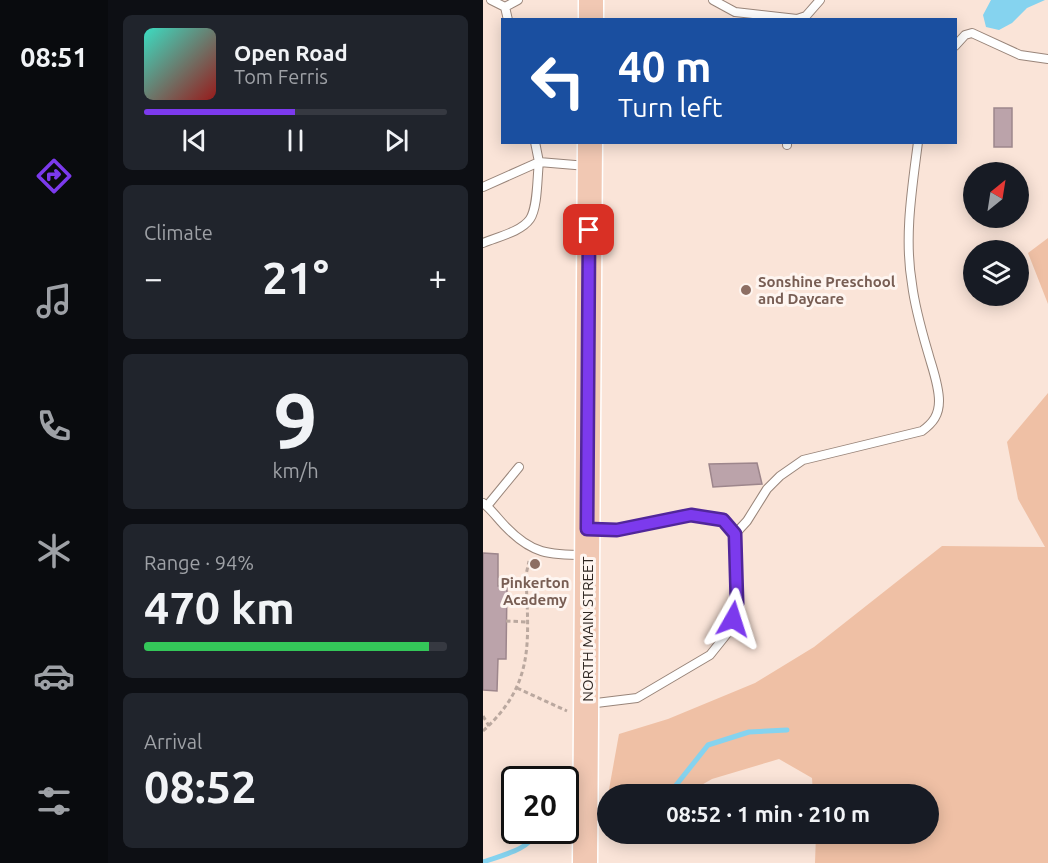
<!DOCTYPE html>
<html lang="en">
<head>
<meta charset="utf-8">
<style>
  :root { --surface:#171b24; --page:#20242c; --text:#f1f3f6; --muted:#9ea1a6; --line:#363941; --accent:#7c3aed }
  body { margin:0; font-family:Ubuntu,sans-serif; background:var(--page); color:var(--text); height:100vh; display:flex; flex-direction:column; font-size:22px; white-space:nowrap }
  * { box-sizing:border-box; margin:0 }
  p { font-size:20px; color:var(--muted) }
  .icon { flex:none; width:33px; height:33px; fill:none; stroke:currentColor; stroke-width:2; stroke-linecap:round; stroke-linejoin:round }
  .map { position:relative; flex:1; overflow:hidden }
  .sheet { display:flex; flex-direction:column; gap:15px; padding:15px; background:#0d0f14; width:375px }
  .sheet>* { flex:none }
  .banner { position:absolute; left:18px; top:18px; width:456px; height:126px; border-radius:0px; box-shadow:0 3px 15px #0003; background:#1a4fa0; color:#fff; overflow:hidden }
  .needle { width:39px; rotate:30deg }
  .buttons { position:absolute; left:480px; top:162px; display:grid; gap:12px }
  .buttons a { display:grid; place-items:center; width:66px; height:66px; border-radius:50%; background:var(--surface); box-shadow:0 3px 15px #0003; font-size:30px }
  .speed { position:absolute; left:18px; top:766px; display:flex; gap:12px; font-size:30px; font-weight:700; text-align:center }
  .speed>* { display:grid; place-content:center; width:78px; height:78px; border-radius:50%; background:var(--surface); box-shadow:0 3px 15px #0003; line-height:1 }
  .speed .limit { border:3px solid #111; border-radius:9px; background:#fff; color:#111 }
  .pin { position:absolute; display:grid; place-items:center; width:51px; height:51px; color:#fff; margin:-26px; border-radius:12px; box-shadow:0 3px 9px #0006 }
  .me { position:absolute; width:66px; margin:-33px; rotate:6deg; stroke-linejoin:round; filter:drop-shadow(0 0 4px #0008) }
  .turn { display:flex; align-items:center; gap:21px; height:126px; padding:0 18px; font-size:27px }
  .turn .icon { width:78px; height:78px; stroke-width:2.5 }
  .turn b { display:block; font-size:42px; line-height:51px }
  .big { font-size:45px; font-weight:600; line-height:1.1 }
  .sheet .card { flex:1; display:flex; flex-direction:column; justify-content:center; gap:9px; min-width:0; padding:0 21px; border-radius:9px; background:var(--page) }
  .sheet .dial { align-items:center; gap:0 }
  .dial b { font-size:78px; line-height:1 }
  .song { display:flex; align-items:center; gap:18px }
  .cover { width:72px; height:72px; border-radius:9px; background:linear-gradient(135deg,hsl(170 70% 55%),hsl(0 70% 35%)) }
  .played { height:6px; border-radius:3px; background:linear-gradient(90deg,var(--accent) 50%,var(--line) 50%) }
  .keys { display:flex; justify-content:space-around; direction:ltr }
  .heat { display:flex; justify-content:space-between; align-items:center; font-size:33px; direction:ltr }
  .charge { height:9px; border-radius:4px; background:linear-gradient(90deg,#34c759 94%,var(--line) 0) }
  .trip { position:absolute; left:114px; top:784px; width:342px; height:60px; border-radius:30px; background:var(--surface); box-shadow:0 3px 15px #0003; font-weight:600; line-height:60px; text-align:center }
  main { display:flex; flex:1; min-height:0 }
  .tabs { display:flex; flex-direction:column; width:108px; justify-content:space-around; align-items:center; background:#090b0e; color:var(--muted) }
  .tabs .icon { width:42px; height:42px }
  .tabs .on { color:var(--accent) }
  .tabs b { font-size:27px; color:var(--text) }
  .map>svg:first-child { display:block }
</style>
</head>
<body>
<main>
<nav class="tabs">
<b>08:51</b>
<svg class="icon on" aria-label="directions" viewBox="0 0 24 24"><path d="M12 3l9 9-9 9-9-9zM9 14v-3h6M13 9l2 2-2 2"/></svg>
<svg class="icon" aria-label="music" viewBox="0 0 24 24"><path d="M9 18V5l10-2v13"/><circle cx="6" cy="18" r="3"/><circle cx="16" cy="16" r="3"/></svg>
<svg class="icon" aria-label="phone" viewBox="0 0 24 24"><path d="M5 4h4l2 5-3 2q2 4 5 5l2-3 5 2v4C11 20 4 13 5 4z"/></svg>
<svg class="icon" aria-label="climate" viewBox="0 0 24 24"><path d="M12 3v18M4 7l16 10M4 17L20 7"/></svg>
<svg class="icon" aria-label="car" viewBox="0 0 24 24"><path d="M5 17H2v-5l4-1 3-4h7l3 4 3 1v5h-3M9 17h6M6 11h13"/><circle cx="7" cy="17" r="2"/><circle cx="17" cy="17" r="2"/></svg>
<svg class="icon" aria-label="filters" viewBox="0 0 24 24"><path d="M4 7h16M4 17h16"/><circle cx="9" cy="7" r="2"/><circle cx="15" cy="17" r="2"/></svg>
</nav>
<section class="sheet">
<div class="card">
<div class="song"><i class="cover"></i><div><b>Open Road</b><p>Tom Ferris</p></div></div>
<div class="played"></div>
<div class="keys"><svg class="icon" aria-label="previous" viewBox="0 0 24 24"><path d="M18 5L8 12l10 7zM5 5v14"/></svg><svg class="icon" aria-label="pause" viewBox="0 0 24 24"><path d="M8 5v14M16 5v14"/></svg><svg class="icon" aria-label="next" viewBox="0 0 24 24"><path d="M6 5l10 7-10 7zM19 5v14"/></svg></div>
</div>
<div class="card"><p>Climate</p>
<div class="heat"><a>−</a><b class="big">21°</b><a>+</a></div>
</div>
<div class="card dial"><b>9</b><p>km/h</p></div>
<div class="card"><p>Range · 94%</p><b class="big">470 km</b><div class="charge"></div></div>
<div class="card"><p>Arrival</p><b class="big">08:52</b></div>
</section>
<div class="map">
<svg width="565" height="863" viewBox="0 0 565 863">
  <rect width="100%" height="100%" fill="#fae4d8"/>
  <!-- green -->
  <path fill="#efc0a5" d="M 565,238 L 565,304 L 545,253 Z
    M 565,393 L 565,863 L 332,863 L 333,834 L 446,834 L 446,795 L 330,795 L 329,778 L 296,759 L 229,779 L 201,795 L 125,795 L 136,734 L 185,719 L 272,683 L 331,647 L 459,546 L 562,547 L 535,499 L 524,442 Z"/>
  <!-- water -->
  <path fill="#85d3ef" d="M 508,0 L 562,0 L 544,8 L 529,23 L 516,30 L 503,27 L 500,15 Z"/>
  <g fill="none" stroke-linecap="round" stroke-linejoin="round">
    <!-- stream -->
    <path stroke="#85d3ef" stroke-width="5" d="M 156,795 L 160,792 L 190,789 L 225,745 L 266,732 L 304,730
      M 0,862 C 22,854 43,851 56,831"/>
  </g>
  <!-- building -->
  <path fill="#bba3aa" stroke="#9d868c" stroke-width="1.5" d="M 511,108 L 529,108 L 529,147 L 511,147 Z
    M 274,463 L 279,484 L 230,487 L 226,464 Z
    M 0,553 L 15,554 L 15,586 L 24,586 L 23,659 L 15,659 L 14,691 L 0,690 Z"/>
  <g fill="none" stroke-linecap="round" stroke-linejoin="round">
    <defs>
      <path id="lane" d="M 8,0 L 22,7
        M 230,0 L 252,12 L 314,19 L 323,16 L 337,0
        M 25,20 L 22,7 L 35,0
        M 472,46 L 482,35 L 489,33 L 537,55 L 565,59
        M 52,142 L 56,162 L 104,166
        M 304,145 L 304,142
        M 0,187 L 56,162
        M 0,243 C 14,237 38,232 47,219 C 55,207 54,177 56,162
        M 0,503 C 9,510 15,519 23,527 C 49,554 66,555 102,555
        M 4,506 L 36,467
        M 252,534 L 264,521 L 284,489 L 297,476 L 320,460 L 439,431 C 450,423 456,415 456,401 C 456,386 450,370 446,356 C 439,332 432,309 429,284 C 421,237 429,189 435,142
        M 105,704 L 154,698 L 227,655 L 243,635 L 250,619 L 254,603 L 252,534 L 240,520 L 208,515 L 133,530 L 109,529"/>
      <path id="primary" d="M 108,20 L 108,0
        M 102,863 L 107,142"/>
    </defs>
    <!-- lane casing -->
    <use href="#lane" stroke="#99857a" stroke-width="10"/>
    <!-- primary casing -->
    <use href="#primary" stroke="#fff" stroke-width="27"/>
    <!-- path -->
    <path stroke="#baa89f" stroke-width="3" stroke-dasharray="4.5 3" stroke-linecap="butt" d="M 23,621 L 44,622
      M 34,688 L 84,711
      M 0,716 L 6,726
      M 0,731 C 53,683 45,640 43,575 L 46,561"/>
    <!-- lane -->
    <use href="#lane" stroke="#fff" stroke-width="8"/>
    <!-- primary -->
    <use href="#primary" stroke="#f1c8b3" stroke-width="24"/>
  </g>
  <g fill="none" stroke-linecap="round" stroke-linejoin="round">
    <defs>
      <path id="route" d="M 106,230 L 104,529 L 134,530 L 208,515 L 240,520 L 252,534 L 254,603 L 250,619"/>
    </defs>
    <!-- route casing -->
    <use href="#route" stroke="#51269a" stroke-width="15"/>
    <!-- route -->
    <use href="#route" stroke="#7c3aed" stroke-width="10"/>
  </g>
  <!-- markers -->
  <g fill="#8d6e63" stroke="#fef5f0" stroke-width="2">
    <circle cx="263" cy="290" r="6"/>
    <circle cx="52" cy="564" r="6"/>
  </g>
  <g text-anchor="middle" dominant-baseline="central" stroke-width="6" stroke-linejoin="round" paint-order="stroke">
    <!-- education labels -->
    <g font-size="15" font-weight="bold" fill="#785e54" stroke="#fef5f0" text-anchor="start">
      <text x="275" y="281">Sonshine Preschool<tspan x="275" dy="17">and Daycare</tspan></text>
      <text x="52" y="582" text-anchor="middle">Pinkerton<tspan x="52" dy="17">Academy</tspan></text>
    </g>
    <!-- street labels -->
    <g font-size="15" fill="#302823" stroke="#fef5f0">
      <text transform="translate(104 629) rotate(-90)">NORTH MAIN STREET</text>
    </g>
  </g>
</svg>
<div class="buttons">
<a><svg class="needle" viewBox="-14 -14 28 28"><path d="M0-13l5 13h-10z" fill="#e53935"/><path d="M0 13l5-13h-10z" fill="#9ea1a6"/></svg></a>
<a><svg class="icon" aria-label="layers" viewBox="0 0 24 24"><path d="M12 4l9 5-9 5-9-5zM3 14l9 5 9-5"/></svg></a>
</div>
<div class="speed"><div class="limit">20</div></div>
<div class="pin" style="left:106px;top:230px;background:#d93025"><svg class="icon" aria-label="arrive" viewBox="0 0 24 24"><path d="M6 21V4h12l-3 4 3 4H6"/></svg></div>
<svg class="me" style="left:250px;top:619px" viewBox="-20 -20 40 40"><path d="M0-17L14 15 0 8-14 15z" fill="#7c3aed" stroke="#fff" stroke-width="4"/></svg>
<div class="trip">08:52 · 1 min · 210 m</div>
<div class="banner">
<div class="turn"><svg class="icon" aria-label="left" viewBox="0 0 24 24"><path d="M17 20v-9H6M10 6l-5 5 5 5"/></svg><div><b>40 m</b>Turn left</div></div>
</div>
</div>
</main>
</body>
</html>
